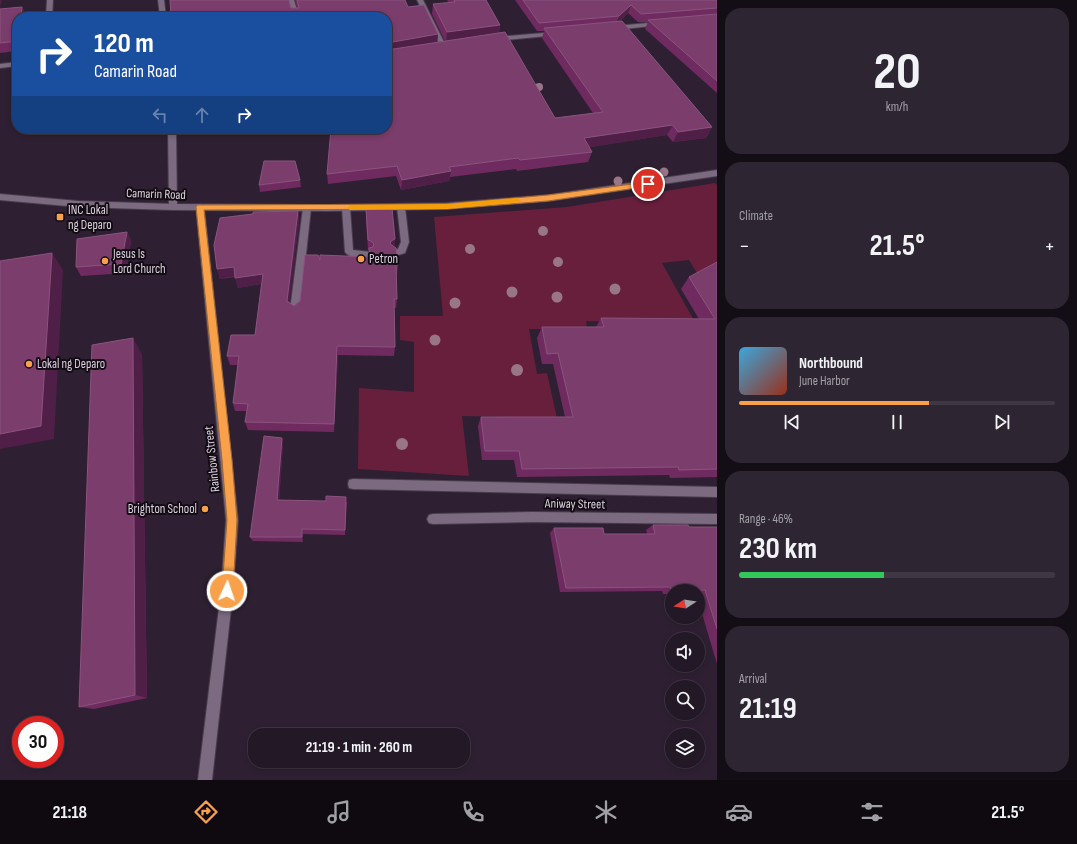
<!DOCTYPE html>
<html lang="en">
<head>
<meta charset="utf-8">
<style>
  :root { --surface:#221826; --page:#2e2532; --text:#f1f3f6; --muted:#a2a0a7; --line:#3f3743; --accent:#f8a14a }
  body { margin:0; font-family:"Sofia Sans Condensed",sans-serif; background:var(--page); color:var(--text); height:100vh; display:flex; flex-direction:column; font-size:15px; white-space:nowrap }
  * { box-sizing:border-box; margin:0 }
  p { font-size:13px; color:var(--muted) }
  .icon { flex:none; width:22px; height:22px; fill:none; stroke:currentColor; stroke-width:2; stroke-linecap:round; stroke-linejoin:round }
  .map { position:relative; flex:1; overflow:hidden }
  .sheet { display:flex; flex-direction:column; gap:8px; padding:8px; background:#130d15; width:360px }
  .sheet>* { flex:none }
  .hud { position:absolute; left:12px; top:12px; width:380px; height:122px; border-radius:16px; box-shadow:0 2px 6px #0003,0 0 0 1px var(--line); background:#1a4fa0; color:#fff; overflow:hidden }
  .needle { width:26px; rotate:258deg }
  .tools { position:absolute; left:665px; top:584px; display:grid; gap:8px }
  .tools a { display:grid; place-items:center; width:40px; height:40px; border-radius:50%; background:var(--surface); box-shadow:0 2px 6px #0003,0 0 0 1px var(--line); font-size:20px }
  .speed { position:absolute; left:12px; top:716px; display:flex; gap:8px; font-size:20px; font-weight:700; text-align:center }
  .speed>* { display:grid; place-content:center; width:52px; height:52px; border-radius:50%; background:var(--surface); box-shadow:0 2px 6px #0003,0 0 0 1px var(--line); line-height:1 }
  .speed .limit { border:6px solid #d22; background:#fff; color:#111 }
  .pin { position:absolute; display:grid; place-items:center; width:34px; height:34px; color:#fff; margin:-17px; border:2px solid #fff; border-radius:50%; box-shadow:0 1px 4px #0007 }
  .me { position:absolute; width:44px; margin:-22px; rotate:3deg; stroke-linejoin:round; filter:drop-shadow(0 0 3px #0008) }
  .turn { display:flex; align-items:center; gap:14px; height:84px; padding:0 16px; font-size:18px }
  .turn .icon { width:52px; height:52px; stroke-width:2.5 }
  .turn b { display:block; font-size:28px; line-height:34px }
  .lanes { display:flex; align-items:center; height:38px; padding:0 16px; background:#0003; justify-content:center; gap:20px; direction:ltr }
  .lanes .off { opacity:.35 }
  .big { font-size:30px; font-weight:700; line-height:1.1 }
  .sheet .widget { flex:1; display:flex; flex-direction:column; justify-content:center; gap:6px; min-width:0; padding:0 14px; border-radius:16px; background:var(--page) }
  .sheet .dial { align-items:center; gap:0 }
  .dial b { font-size:52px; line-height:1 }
  .song { display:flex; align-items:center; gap:12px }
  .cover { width:48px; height:48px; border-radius:6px; background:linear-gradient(135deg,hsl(200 70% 55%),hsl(10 70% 35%)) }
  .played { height:4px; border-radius:2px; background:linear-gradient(90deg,var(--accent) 60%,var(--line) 60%) }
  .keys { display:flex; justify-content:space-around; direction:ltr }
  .heat { display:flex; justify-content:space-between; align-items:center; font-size:22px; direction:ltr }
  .charge { height:6px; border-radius:3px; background:linear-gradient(90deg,#34c759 46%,var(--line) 0) }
  .trip { position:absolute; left:248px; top:728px; width:222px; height:40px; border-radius:16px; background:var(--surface); box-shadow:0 2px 6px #0003,0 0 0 1px var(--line); font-weight:700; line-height:40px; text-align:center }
  .menu { display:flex; height:64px; justify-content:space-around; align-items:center; background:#0e0a0f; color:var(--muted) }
  .menu .icon { width:28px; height:28px }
  .menu .selected { color:var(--accent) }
  .menu b { font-size:18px; color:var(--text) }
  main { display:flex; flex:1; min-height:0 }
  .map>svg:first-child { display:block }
</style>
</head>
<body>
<main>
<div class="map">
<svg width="717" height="780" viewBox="0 0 717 780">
  <rect width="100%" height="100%" fill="#2e2032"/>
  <!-- green -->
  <path fill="#671f3b" d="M 715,183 L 717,185 L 717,265 L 697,273 L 689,260 L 662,263 L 696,324 L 586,321 L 587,329 L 529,329 L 537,374 L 547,373 L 557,418 L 462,416 L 469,476 L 358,469 L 359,388 L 414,392 L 414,342 L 400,340 L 400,316 L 443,316 L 434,217 L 567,207 Z"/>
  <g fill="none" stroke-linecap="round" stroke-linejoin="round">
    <defs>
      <path id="service" d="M 401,204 L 405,207 L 409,242 L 405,253 L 395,256 L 391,253 L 392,251 L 398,249 L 401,242 L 397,207 Z
        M 307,205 L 311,208 L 300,310 L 295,314 L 290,310 L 303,208 Z
        M 346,205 L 350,208 L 353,250 L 371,252 L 372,254 L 371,256 C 363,258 350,259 345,252 L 342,208 Z
        M 353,479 L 717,487 L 717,497 L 353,489 L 349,488 L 348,484 L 349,480 Z"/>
      <path id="minor" d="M 47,0 L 53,0 L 52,17 L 46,17 Z
        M 158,0 L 164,0 L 166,17 L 160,17 Z
        M 288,0 L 294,0 L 299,17 L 293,17 Z
        M 417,0 L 423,0 L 446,46 L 445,47 L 440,46 Z
        M 659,22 L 662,24 L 661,25 L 615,30 L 612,28 L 615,26 Z
        M 556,32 L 559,34 L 558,35 L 496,41 L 493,39 L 496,37 Z
        M 17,62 L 17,66 L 0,68 L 0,64 Z
        M 168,129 L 176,129 L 177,207 L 173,210 L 169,207 Z
        M 200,204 L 204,207 L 238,520 L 233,591 L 212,780 L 198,780 L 221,591 L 226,520 L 196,207 Z
        M 532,512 L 717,514 L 717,524 L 532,522 L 433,524 L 429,523 L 427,519 L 429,515 L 433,514 Z"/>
      <path id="secondary" d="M 717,170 L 717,176 L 549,201 L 447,209 L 328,211 L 173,210 L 78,207 L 0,200 L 0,194 L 78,201 L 173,204 L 328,205 L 447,203 L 549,195 Z"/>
    </defs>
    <!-- service casing -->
    <use href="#service" stroke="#493d4d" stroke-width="2"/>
    <!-- minor casing -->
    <use href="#minor" stroke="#493d4d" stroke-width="2"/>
    <!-- secondary casing -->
    <use href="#secondary" stroke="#493d4d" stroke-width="2"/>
    <!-- service -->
    <use href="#service" fill="#7b6a80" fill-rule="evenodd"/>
    <!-- minor -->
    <use href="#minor" fill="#7b6a80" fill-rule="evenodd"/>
    <!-- secondary -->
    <use href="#secondary" fill="#7b6a80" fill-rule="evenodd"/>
  </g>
  <!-- trees -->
  <g fill="#997686">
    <circle cx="539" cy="87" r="4"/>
    <circle cx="664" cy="172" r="4.5"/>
    <circle cx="618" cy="181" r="4.5"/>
    <circle cx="543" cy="231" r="5"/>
    <circle cx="470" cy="249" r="5"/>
    <circle cx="558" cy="262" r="5"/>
    <circle cx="615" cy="289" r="5.5"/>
    <circle cx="512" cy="292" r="5.5"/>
    <circle cx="557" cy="297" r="5.5"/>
    <circle cx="455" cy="303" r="5.5"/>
    <circle cx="435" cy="340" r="5.5"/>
    <circle cx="517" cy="370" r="6"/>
    <circle cx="402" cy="444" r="6"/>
  </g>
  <!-- wall -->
  <path fill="#6f2b5f" d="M 295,0 L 405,0 L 408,7 L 438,34 L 437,42 L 445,41 L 432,14 L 433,4 L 449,3 L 447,0 L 486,0 L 500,25 L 499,33 L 555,118 L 593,113 L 542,38 L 544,31 L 537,31 L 515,0 L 717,0 L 717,93 L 645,29 L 648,22 L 638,22 L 628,13 L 620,21 L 712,127 L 706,138 L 673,142 L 667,135 L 589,147 L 592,152 L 588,162 L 517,171 L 516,169 L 450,177 L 449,181 L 401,190 L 396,176 L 328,184 L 327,174 L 387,129 L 291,8 L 297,8 Z
    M 22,7 L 27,17 L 17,17 L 17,51 L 0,53 L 0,9 Z
    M 300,180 L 301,187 L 260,192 L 259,185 Z
    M 366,209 L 395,247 L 398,265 L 397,274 L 396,274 L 397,299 L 396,308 L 394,308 L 395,347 L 394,356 L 338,355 L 334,432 L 248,430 L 245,422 L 247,411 L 235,411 L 233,403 L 238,365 L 230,365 L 227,356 L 255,335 L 261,284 L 238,288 L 235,277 L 220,279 L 217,269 L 298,211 L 299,221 L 289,303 L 294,306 L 300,301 L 320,260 L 369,257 L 369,250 L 368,250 L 366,219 Z
    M 127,232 L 131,241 L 126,273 L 81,276 L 76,267 Z
    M 717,262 L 717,477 L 670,478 L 669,475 L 517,477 L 514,460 L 482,460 L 478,426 L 481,417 L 565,417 L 553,364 L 542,364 L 537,338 L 542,327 L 596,327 L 601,318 L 699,319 L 681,289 L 689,277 Z
    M 142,354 L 147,698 L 94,709 L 79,707 Z
    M 282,438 L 283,444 L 279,500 L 347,502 L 345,535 L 303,534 L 303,542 L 253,541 L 250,537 Z
    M 653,525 L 689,527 L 717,527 L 717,664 L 698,600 L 698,591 L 672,591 L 672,594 L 663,594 L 662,591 L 560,592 L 550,533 L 554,528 L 604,534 L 647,534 L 646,530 Z"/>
  <!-- shaded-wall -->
  <path fill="#501f47" d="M 0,0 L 2,0 L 0,8 Z
    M 631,5 L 628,13 L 616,24 L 619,16 Z
    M 22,7 L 27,17 L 21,17 Z
    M 500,25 L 498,35 L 446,42 L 447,32 Z
    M 438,34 L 437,44 L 387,53 L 387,43 Z
    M 673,125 L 667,135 L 580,149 L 584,138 Z
    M 712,127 L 706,138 L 673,142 L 678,132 Z
    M 276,129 L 286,129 L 277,133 Z
    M 451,171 L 449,181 L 401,190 L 402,180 Z
    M 298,211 L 299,221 L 289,310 L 287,301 Z
    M 127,232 L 131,241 L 126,273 L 121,264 Z
    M 395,239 L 395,249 L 390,244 L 391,241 Z
    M 52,253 L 63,270 L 54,439 L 0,449 L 0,434 Z
    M 234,267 L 236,276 L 220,279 L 217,269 Z
    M 263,274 L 265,283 L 238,288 L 235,278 Z
    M 133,338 L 142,354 L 147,698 L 135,695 Z
    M 337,346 L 338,355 L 334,432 L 334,424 Z
    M 282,438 L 283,444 L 279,505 L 277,500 Z
    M 302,529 L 303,534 L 303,542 L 302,537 Z"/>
  <!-- building -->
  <path fill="#7b3d6c" stroke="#8a547e" d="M 170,0 L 289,0 L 291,8 L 299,8 L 297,0 L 405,0 L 408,7 L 424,5 L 438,34 L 387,43 L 387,45 L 387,17 L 171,17 Z
    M 454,0 L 486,0 L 500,25 L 447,32 L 433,4 L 455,2 Z
    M 523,0 L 717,0 L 717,8 L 641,14 L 631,5 L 619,16 L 539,23 Z
    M 22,7 L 21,17 L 17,17 L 17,41 L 0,43 L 0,9 Z
    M 717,14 L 717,81 L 648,20 Z
    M 622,21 L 712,127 L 678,132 L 673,125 L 584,138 L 592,152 L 520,160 L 518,158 L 449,167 L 451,171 L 402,180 L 397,166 L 327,174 L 331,129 L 387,129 L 387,50 L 505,32 L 555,118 L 603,112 L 544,28 Z
    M 264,161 L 295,161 L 300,180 L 259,185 Z
    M 392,208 L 395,239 L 391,241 L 390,244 L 396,248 L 398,265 L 396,265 L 397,299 L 394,299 L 395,347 L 337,346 L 334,424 L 245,422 L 248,404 L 233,403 L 239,356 L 227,356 L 231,335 L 255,335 L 263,274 L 235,278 L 234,267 L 217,269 L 214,245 L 220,218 L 253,214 L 253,212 L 298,211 L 287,301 L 294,306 L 300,301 L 305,255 L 318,255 L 320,260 L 320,255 L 370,257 L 369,248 L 373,247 L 374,244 L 371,241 L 368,240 L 366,209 Z
    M 127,232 L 121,264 L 76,267 L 77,239 Z
    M 52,253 L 41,426 L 0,434 L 0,261 Z
    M 717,262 L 717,469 L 679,470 L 678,467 L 522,469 L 519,451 L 485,451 L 481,417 L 573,417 L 558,353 L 547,354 L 542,327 L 604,327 L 601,318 L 715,319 L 689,277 Z
    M 133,338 L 135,695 L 79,707 L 92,345 Z
    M 264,436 L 282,438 L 277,500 L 326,501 L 326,496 L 346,497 L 345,530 L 302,529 L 302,537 L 250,537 Z
    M 653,525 L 688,525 L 689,527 L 717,527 L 717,629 L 705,590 L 671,590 L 670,587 L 566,588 L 554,528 L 603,528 L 604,534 L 655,534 Z"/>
  <!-- route -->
  <path fill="#f8a14a" stroke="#a16930" d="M 648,182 L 650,183 L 650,186 L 548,201 L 447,209 L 204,210 L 232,460 L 237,520 L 233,591 L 231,595 L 227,597 L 224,595 L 222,591 L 227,520 L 222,460 L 196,207 L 197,205 L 447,204 L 548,195 Z"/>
  <!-- slow -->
  <path fill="#f59e0b" d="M 517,198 L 521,201 L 520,202 L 447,209 L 350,210 L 347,208 L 350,205 L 447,204 Z"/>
  <!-- markers -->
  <g fill="#f8a14a" stroke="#130c14" stroke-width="1.5">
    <rect x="56" y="213" width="8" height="8" rx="2"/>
    <circle cx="361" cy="259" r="4"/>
    <circle cx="105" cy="261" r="4"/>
    <circle cx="29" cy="364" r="4"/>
    <circle cx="205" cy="509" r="4"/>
  </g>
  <g text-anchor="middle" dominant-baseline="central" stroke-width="4" stroke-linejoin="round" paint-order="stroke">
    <!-- street labels -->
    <g font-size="13" fill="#dad0dd" stroke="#130c14">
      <text transform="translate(156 194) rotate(2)">Camarin Road</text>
      <text transform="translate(212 459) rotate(-96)">Rainbow Street</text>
      <text transform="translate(575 504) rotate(1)">Aniway Street</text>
    </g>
    <!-- poi labels -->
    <g font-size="13" fill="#dad0dd" stroke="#130c14" text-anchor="start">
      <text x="68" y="210">INC Lokal<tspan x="68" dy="15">ng Deparo</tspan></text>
      <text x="113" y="254">Jesus Is<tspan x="113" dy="15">Lord Church</tspan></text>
      <text x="369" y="259">Petron</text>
      <text x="37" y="364">Lokal ng Deparo</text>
      <text x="197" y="509" text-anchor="end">Brighton School</text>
    </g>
  </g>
</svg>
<div class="tools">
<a><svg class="needle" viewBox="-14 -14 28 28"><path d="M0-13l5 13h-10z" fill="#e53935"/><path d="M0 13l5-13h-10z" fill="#a2a0a7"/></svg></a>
<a><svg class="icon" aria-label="sound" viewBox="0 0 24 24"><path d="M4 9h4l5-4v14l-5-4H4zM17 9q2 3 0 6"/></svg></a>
<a><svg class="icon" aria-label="search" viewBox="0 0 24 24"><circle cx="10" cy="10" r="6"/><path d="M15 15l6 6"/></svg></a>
<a><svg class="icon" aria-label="layers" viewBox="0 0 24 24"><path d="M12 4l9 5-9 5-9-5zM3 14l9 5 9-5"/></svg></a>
</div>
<div class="speed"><div class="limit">30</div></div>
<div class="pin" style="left:648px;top:184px;background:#d93025"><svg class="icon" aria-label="arrive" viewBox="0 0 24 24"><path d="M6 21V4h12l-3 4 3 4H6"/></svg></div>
<svg class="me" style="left:227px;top:591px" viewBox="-20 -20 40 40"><circle r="17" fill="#f8a14a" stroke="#fff" stroke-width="3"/><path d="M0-11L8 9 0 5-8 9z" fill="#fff"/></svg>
<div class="trip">21:19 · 1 min · 260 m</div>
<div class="hud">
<div class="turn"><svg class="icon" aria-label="right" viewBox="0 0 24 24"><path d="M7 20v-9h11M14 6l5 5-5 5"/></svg><div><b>120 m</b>Camarin Road</div></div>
<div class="lanes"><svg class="icon off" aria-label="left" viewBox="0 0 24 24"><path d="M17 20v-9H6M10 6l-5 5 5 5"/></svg><svg class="icon off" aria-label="ahead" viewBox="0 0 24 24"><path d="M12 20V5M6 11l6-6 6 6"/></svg><svg class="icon" aria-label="right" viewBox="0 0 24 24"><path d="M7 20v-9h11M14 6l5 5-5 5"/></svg></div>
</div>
</div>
<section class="sheet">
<div class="widget dial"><b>20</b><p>km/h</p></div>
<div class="widget"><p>Climate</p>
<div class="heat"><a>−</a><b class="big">21.5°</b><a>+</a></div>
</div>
<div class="widget">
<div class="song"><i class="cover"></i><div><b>Northbound</b><p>June Harbor</p></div></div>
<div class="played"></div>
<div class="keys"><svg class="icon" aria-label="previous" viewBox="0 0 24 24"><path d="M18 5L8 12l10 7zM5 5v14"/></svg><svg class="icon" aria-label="pause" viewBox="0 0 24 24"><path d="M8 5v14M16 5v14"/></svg><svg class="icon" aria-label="next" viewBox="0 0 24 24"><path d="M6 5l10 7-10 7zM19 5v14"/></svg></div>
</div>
<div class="widget"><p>Range · 46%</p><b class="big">230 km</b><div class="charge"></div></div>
<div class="widget"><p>Arrival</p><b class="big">21:19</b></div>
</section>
</main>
<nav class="menu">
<b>21:18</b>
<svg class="icon selected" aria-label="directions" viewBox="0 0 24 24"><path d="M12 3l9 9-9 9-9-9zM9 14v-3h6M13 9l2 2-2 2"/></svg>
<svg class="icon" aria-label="music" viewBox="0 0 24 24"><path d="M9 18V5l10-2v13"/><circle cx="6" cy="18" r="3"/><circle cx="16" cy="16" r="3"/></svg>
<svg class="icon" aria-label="phone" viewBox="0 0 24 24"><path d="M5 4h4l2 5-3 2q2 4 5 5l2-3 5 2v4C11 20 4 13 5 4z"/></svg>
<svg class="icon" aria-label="climate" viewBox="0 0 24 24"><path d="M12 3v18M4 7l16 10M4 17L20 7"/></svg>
<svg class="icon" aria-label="car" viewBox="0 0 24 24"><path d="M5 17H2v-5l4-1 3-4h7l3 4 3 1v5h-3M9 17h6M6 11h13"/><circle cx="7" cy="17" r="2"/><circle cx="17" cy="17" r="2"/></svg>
<svg class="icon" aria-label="filters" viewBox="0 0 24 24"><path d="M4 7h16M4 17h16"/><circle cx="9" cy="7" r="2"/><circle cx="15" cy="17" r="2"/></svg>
<b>21.5°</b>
</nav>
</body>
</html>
